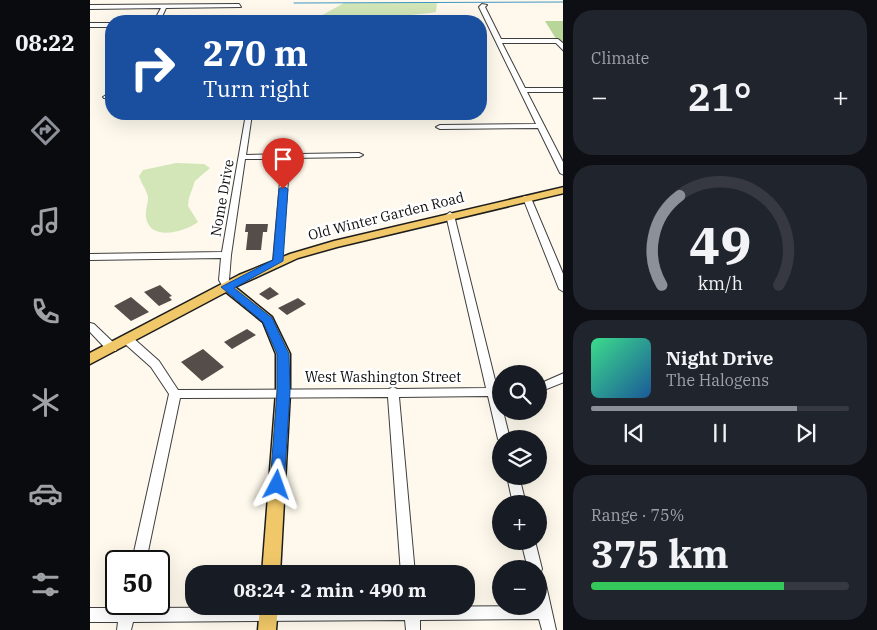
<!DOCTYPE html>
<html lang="en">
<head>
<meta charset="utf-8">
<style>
  :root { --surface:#171b24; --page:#20242c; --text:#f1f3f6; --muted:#9ea1a6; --line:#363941; --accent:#8c9099 }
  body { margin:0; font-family:"IBM Plex Serif",serif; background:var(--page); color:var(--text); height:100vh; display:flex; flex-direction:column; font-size:19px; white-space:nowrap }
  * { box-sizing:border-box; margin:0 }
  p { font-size:16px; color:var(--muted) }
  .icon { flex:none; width:28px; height:28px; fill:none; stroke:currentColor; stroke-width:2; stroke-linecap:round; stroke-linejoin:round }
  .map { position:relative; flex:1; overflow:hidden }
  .panel { display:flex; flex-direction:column; gap:10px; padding:10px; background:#0d0f14; width:314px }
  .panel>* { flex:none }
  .banner { position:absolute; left:15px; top:15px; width:382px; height:105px; border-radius:20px; box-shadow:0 5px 20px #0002; background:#1a4fa0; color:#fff; overflow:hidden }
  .controls { position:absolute; left:402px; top:365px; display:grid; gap:10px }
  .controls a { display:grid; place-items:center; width:55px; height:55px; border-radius:50%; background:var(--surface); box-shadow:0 5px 20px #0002; font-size:25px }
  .speed { position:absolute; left:15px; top:550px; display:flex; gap:10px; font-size:25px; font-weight:700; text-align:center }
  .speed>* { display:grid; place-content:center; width:65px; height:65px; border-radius:50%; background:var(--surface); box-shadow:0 5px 20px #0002; line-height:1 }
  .speed .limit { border:2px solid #111; border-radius:8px; background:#fff; color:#111 }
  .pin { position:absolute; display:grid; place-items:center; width:42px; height:42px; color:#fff; margin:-51px -21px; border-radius:50% 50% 50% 0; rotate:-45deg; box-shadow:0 0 5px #0007 }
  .pin .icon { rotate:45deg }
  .me { position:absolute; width:55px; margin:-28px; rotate:4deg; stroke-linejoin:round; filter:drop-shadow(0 0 4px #0008) }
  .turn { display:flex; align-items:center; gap:18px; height:105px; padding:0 15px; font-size:22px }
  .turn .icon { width:65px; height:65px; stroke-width:2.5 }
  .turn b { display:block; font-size:35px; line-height:42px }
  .big { font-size:38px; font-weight:700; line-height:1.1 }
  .panel .tile { flex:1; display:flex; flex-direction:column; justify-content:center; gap:8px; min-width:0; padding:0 18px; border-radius:20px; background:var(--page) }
  .panel .dial { align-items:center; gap:0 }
  .dial svg { height:130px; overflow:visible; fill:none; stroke:var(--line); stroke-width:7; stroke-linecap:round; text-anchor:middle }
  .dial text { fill:var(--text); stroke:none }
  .song { display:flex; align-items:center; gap:15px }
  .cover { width:60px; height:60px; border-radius:8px; background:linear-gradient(135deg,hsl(150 70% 55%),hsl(210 70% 35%)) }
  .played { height:5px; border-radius:2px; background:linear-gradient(90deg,var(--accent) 80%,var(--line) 80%) }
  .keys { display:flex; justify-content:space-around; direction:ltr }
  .heat { display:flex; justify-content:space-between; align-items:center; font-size:28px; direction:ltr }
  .charge { height:8px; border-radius:4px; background:linear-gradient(90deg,#34c759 75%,var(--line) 0) }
  .trip { position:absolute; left:95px; top:565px; width:290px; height:50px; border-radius:20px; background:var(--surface); box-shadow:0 5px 20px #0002; font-weight:700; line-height:50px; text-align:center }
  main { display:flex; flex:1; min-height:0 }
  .dock { display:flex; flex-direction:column; width:90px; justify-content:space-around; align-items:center; background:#090b0e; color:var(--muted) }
  .dock .icon { width:35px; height:35px }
  .dock .current { color:var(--accent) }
  .dock b { font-size:22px; color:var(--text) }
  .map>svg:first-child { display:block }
</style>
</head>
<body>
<main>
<nav class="dock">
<b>08:22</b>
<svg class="icon current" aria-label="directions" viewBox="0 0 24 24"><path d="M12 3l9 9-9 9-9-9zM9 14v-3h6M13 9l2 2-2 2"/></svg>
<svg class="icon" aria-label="music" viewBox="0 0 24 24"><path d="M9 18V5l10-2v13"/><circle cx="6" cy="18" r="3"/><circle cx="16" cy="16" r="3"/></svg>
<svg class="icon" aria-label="phone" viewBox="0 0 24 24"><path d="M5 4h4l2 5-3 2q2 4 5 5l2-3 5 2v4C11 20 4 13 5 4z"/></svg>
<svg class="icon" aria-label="climate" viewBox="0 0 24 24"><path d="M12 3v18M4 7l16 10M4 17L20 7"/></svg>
<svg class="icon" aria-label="car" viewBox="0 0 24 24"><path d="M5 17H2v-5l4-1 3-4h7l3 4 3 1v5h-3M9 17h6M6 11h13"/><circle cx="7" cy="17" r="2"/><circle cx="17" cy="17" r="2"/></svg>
<svg class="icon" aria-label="filters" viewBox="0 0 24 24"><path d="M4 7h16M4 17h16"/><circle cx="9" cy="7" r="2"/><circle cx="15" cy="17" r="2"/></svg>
</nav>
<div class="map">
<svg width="474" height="630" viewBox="0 0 474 630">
  <rect width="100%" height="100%" fill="#fef9ec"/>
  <!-- green -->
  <path fill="#d2e6b8" d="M 347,2 L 346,12 L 340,13 L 265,21 L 228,21 L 227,18 L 254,3 Z
    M 86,163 L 114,164 L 120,168 L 105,181 L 99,198 L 98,206 L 108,222 C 95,232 59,242 56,217 C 55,211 58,204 58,198 C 57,190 51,183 49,176 L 53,170 Z"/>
  <!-- forest -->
  <path fill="#b7d698" d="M 455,21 L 473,21 L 473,41 L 466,39 Z"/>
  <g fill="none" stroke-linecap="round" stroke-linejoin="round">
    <!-- stream -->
    <path stroke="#3e97c6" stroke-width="1" d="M 204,3 L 474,2"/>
  </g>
  <!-- building -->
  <path fill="#544d49" d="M 156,224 L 178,224 L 177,232 L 173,232 L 171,250 L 156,250 L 158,232 L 155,232 Z
    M 70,285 L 82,296 L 79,297 L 82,300 L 69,306 L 54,292 Z
    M 180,287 L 189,294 L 178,300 L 169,294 Z
    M 41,297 L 59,312 L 41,321 L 24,306 Z
    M 208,298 L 216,304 L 197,315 L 188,308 Z
    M 157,329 L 166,335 L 142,349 L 134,342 Z
    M 113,349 L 134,367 L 112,381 L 91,362 Z"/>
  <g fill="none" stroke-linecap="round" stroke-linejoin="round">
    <defs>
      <path id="minor" d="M 149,4 L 151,7 L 76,8 L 70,21 L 64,21 L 71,8 L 0,9 L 0,5 Z
        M 392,4 L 397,5 L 395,7 L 411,39 L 468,39 L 474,44 L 474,51 L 466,43 L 412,43 L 435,88 L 474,88 L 474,92 L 437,92 L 474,164 L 474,175 L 470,173 L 448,128 L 350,129 L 346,127 L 350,125 L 446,124 L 389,7 Z
        M 0,23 L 21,23 L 21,27 L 0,27 Z
        M 16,95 L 21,95 L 21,99 L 14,98 L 13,97 Z
        M 156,114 L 162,114 L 156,155 L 269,153 L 273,155 L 269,157 L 200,158 L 191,263 L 188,264 L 183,261 L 192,159 L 155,159 L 141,255 L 139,280 L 142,287 L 140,289 L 134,289 L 129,280 L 131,258 L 0,260 L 0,254 L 132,252 Z
        M 434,196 L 437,196 L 441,198 L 474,276 L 474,292 L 469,289 L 433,198 Z
        M 360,212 L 364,215 L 407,388 L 411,388 L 411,396 L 409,396 L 411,411 L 413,411 L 420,439 L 411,439 L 411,443 L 408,439 L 398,396 L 309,397 L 325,574 L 311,574 L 298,397 L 90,398 L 56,561 L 42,561 L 79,394 L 61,367 L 34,343 L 33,340 L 34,337 L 42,337 L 69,361 L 88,390 L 299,389 L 303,387 L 307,389 L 396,388 L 356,215 Z
        M 0,323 L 4,324 L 26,345 L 27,348 L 26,351 L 18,351 L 0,332 Z
        M 474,373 L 474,382 L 449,392 L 449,384 Z
        M 417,476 L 429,476 L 436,504 L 423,504 Z
        M 431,541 L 445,541 L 452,569 L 450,574 L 449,574 L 449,569 L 438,569 Z
        M 449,578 L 454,580 L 456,585 L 466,630 L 452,630 L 449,619 L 330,620 L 330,630 L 316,630 L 315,620 L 43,622 L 41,630 L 27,630 L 28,622 L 0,622 L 0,608 L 32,608 L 33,604 L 47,604 L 46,608 L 449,606 Z"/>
      <path id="major" d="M 474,187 L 474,193 L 247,247 L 208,258 L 145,287 L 182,317 L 200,354 L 200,392 L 190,574 L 172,574 L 186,392 L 186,354 L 173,322 L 136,292 L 0,364 L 0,353 L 149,275 L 200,254 L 244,241 Z
        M 170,606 L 188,606 L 186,630 L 168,630 Z"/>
    </defs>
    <!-- minor casing -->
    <use href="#minor" stroke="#3f3f3f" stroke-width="2"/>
    <!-- major casing -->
    <use href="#major" stroke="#1d1d1d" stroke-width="3"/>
    <!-- minor -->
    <use href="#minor" fill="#fff" fill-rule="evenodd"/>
    <!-- major -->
    <use href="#major" fill="#f1c869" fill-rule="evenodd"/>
  </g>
  <!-- route -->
  <path fill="#1a73e8" stroke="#114b97" d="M 193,186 L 198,189 L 193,261 L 144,288 L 182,318 L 199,354 L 200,392 L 194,485 L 192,489 L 187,491 L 182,489 L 180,485 L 187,392 L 187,354 L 173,322 L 131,287 L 183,260 L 189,189 Z"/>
  <g text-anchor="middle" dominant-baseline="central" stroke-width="5" stroke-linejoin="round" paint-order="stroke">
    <!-- street labels -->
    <g font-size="14" fill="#0c0c0c" stroke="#fff">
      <text transform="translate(132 198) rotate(-80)">Nome Drive</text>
      <text transform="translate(296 216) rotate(-14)">Old Winter Garden Road</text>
      <text x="293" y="377">West Washington Street</text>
    </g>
  </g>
</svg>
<div class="controls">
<a><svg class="icon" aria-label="search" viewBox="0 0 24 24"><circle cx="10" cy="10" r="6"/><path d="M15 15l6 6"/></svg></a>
<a><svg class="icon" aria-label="layers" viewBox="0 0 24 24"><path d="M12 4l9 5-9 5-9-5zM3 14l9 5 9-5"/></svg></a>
<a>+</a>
<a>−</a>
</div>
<div class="speed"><div class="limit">50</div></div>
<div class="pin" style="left:193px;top:189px;background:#d93025"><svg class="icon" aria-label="arrive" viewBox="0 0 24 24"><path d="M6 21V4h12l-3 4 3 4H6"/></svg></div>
<svg class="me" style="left:187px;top:485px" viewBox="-20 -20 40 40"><path d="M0-17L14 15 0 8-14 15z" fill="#1a73e8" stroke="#fff" stroke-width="4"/></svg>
<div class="trip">08:24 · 2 min · 490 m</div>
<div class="banner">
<div class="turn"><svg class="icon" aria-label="right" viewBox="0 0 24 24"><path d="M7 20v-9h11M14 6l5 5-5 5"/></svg><div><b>270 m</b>Turn right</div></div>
</div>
</div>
<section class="panel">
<div class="tile"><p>Climate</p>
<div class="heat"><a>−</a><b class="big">21°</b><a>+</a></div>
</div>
<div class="tile dial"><svg viewBox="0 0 100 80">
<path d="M14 69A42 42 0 1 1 86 69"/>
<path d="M14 69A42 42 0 0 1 25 14" stroke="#8c9099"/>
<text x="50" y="56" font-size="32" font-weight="700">49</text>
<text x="50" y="72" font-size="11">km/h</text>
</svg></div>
<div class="tile">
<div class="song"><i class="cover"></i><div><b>Night Drive</b><p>The Halogens</p></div></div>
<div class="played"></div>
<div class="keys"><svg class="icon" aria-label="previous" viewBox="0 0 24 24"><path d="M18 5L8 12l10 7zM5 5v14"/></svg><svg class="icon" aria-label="pause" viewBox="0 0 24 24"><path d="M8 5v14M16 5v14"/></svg><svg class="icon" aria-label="next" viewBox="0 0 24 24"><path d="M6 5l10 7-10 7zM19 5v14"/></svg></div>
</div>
<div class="tile"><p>Range · 75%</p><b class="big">375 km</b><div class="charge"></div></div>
</section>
</main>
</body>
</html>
